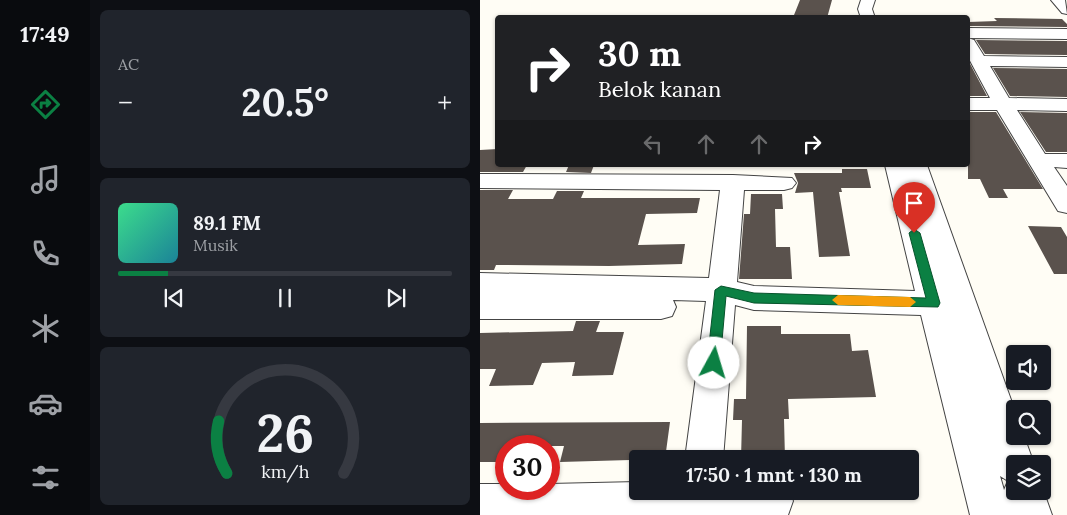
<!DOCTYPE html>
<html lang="id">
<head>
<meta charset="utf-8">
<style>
  :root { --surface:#171b24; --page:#20242c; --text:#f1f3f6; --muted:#9ea1a6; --line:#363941; --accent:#0b8043 }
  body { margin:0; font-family:Lora,serif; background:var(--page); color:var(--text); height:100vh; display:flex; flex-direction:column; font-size:19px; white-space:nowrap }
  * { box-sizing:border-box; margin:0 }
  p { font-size:16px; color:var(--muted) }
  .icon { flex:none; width:28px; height:28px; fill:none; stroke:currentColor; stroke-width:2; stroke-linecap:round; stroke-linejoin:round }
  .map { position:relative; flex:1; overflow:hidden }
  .sheet { display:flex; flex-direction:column; gap:10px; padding:10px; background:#0d0f14; width:390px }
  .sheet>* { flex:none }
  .guide { position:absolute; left:15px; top:15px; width:475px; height:152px; border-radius:5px; box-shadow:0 1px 4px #0004; background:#202124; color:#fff; overflow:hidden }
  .tools { position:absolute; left:526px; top:345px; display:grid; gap:10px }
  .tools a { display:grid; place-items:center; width:45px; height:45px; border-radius:5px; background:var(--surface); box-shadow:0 1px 4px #0004; font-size:25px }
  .speed { position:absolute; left:15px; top:435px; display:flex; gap:10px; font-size:25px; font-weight:700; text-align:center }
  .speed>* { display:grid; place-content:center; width:65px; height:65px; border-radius:50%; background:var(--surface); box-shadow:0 1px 4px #0004; line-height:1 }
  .speed .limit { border:8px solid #d22; background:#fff; color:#111 }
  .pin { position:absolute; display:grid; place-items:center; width:42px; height:42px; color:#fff; margin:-51px -21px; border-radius:50% 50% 50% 0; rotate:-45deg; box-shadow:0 0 5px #0007 }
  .pin .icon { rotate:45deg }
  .me { position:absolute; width:55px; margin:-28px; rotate:6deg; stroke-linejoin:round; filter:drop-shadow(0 0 4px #0008) }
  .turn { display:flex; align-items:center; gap:18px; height:105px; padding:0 20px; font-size:22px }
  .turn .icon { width:65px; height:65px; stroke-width:2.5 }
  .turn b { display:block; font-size:35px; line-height:42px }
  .lanes { display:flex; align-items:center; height:48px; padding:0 20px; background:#0003; justify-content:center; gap:25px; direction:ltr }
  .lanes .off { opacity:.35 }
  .big { font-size:38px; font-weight:700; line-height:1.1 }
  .sheet .card { flex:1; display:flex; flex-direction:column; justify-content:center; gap:8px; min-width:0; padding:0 18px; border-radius:8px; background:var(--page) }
  .sheet .dial { align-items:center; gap:0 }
  .dial svg { height:130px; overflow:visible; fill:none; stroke:var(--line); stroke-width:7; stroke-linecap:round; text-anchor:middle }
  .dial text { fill:var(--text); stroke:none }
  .song { display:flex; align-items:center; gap:15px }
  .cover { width:60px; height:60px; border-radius:8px; background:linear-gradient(135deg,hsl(150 70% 55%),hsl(190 70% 35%)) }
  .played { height:5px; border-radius:2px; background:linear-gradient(90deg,var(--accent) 15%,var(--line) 15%) }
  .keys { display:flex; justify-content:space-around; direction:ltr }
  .heat { display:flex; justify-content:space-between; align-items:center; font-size:28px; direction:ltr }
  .trip { position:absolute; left:149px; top:450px; width:290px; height:50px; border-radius:5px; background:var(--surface); box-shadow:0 1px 4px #0004; font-weight:700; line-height:50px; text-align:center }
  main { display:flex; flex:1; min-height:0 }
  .tabs { display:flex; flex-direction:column; width:90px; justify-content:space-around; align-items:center; background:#090b0e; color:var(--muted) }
  .tabs .icon { width:35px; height:35px }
  .tabs .on { color:var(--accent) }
  .tabs b { font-size:22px; color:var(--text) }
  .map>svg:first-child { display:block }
</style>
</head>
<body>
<main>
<nav class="tabs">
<b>17:49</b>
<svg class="icon on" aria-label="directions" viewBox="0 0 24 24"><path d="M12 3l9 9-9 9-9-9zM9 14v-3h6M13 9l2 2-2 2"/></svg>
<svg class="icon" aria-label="music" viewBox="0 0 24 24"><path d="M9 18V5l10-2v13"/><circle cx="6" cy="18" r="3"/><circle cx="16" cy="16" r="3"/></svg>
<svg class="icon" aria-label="phone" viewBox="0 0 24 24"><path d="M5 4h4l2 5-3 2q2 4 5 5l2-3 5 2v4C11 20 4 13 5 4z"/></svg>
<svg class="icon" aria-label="climate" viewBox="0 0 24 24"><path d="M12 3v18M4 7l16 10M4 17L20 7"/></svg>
<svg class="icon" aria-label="car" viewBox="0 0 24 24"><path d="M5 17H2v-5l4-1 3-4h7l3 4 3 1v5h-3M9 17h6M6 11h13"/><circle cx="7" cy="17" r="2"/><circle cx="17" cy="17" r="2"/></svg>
<svg class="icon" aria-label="filters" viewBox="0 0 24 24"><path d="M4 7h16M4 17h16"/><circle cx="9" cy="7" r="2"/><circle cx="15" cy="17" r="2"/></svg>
</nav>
<section class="sheet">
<div class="card"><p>AC</p>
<div class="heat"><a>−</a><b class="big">20.5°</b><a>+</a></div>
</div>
<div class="card">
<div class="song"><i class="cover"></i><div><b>89.1 FM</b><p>Musik</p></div></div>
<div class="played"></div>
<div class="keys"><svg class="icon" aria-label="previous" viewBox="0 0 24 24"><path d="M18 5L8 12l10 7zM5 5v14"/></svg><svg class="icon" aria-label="pause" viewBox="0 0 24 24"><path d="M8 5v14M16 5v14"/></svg><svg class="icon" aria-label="next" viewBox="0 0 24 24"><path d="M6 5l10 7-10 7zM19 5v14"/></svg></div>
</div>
<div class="card dial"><svg viewBox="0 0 100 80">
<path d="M14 69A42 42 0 1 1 86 69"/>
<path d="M14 69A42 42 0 0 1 9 37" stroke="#0b8043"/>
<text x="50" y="56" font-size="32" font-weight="700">26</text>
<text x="50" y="72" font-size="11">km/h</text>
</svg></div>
</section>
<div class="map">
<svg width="587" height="515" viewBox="0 0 587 515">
  <rect width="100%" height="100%" fill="#fffdf5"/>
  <!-- building -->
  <path fill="#5a524d" d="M 320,0 L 352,0 L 347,18 L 314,15 Z
    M 514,18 L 582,19 L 587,24 L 587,27 L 488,26 L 488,22 L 517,21 Z
    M 496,40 L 587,41 L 587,55 L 505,54 Z
    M 488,60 L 507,96 L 488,96 Z
    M 513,68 L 587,69 L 587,97 L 530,96 Z
    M 488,112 L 516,112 L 563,189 L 523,189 L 528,198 L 509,198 L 500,179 L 488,179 Z
    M 540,112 L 587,113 L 587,152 L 566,152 Z
    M 18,149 L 18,165 L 47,165 L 43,172 L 0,172 L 0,150 Z
    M 89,165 L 114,165 L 111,173 L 86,172 Z
    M 362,169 L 387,169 L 391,188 L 361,188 L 362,192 L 359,192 L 370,256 L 339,257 L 333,192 L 315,193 L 318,183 L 314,173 L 362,173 Z
    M 0,190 L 33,190 L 28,199 L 73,199 L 77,191 L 104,191 L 101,198 L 220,198 L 217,213 L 166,214 L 158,245 L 205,244 L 202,264 L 129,266 L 16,265 L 14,270 L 0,270 Z
    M 271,194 L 302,194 L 303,209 L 295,209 L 296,247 L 310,247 L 312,279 L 259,279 L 264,214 L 270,214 Z
    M 548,226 L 581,227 L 587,237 L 587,274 L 574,274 Z
    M 96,321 L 120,321 L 116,332 L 144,332 L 133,375 L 92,376 L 95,362 L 62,363 L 53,385 L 9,386 L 16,369 L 0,369 L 0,333 L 93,331 Z
    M 267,326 L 301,326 L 301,334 L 370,334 L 372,351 L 388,350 L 396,397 L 308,399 L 309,419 L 304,419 L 305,459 L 261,459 L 262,420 L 253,420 L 254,399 L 266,399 Z
    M 190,422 L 185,459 L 80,462 L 84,446 L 26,446 L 26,462 L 0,462 L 0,423 Z"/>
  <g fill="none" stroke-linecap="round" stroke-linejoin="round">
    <defs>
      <path id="minor" d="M 381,0 L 395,0 L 392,9 L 395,18 L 381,18 L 378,9 Z
        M 571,0 L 585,0 L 587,14 L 582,13 Z
        M 488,28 L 587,29 L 587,39 L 488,38 Z
        M 488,38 L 494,40 L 504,56 L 587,57 L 587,67 L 510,66 L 529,98 L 587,99 L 587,111 L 537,110 L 565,154 L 587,154 L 587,168 L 574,167 L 587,186 L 587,213 L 578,211 L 517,110 L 488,110 L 488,98 L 510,98 L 488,57 Z
        M 405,165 L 447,165 L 535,411 L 535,436 L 544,436 L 554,464 L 535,464 L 535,491 L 562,491 L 562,487 L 572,515 L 490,515 L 441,315 L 274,310 L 255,305 L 243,459 L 205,459 L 226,301 L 193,300 L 196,307 L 192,316 L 181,319 L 0,319 L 0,273 L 229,278 L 240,190 L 0,188 L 0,174 L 253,175 L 312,178 L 316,183 L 312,188 L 304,190 L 264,190 L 257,282 L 274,286 L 435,291 ZM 520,476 L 528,481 L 524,490 Z
        M 158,482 L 158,491 L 309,491 L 313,501 L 308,515 L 0,515 L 0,484 L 26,484 L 26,489 L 69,489 L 69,484 Z"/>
    </defs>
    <!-- minor casing -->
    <use href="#minor" stroke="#444" stroke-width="2"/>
    <!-- minor -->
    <use href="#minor" fill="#fff" fill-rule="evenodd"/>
  </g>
  <!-- route -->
  <path fill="#0b8043" stroke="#07532c" d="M 434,229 L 440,233 L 460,303 L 458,307 L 274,303 L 246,296 L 240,363 L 238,368 L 234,369 L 229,368 L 227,363 L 235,290 L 241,286 L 274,293 L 446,298 L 429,233 Z"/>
  <!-- slow -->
  <path fill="#f59e0b" d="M 358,295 L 430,297 L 436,302 L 430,307 L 358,305 L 352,300 Z"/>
</svg>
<div class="tools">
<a><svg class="icon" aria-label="sound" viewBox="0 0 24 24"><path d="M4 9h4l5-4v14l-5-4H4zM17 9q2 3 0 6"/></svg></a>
<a><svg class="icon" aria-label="search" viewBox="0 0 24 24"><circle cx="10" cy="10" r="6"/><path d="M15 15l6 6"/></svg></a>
<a><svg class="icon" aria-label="layers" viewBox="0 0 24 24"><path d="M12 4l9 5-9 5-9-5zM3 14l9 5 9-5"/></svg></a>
</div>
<div class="speed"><div class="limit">30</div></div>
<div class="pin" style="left:434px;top:233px;background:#d93025"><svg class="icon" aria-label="arrive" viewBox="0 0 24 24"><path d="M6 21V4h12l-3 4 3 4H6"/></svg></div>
<svg class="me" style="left:234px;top:363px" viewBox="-20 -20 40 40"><circle r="19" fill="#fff"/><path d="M0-13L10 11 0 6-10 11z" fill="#0b8043"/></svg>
<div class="trip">17:50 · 1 mnt · 130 m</div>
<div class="guide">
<div class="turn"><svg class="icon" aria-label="right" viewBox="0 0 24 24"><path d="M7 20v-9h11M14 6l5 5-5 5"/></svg><div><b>30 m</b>Belok kanan</div></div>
<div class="lanes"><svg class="icon off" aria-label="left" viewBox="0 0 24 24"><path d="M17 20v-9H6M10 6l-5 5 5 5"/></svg><svg class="icon off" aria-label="ahead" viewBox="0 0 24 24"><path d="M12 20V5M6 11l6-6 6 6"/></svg><svg class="icon off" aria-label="ahead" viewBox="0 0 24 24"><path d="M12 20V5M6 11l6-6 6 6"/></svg><svg class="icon" aria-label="right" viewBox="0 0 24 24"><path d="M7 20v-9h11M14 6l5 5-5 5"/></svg></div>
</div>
</div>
</main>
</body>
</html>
